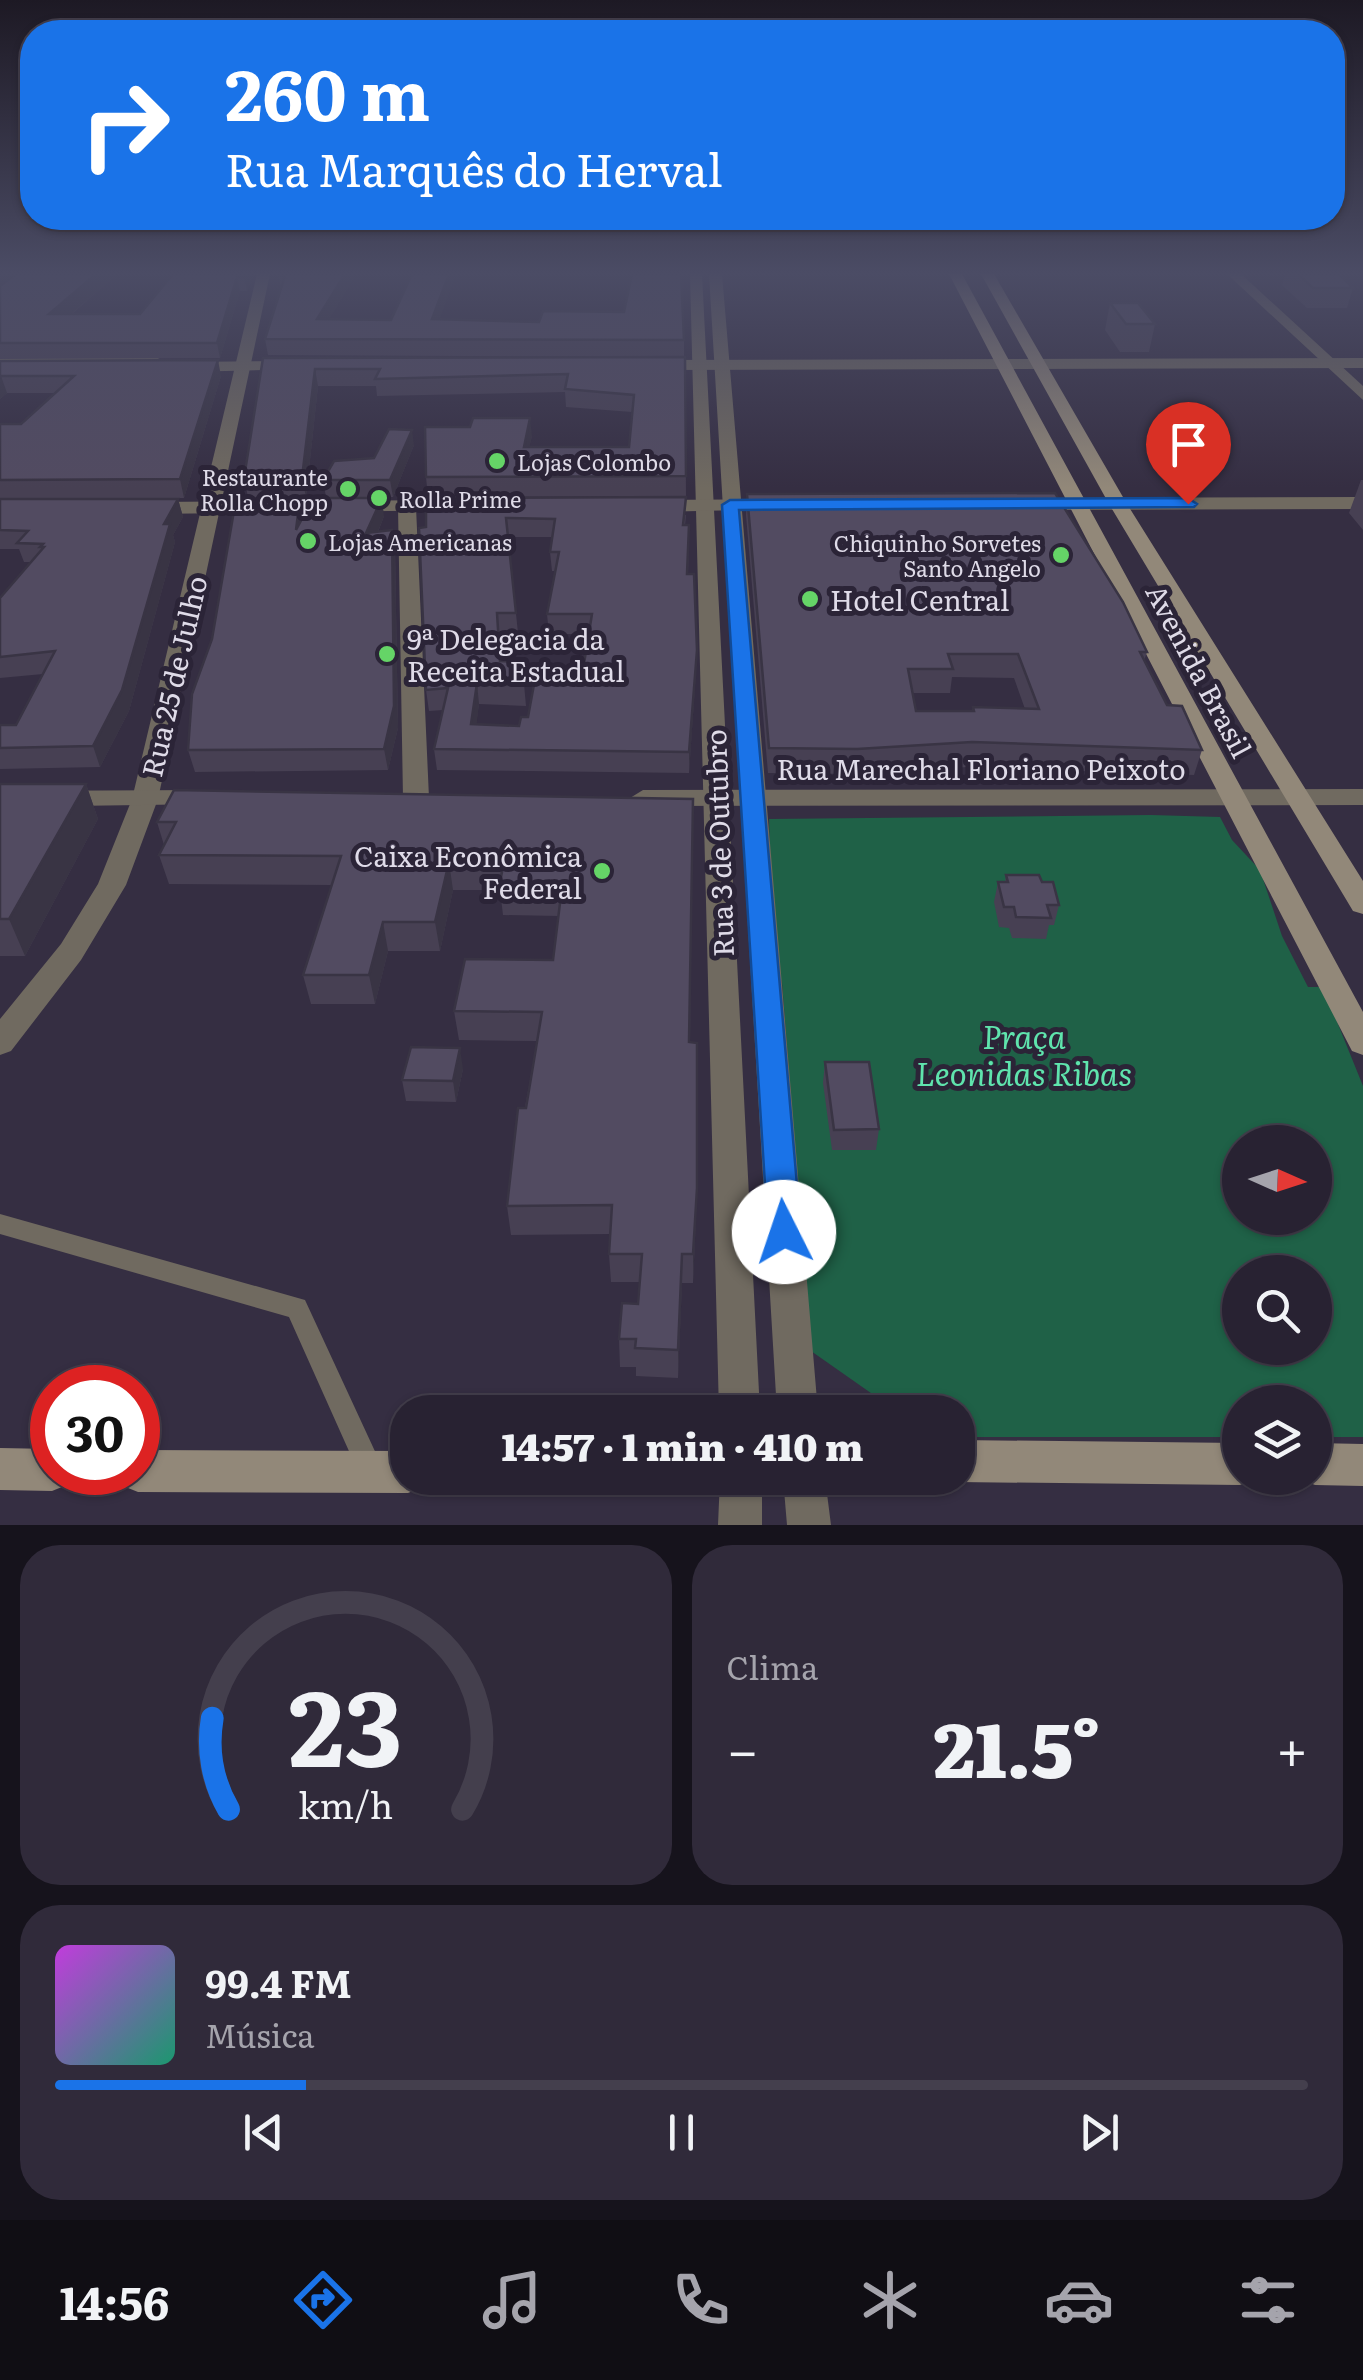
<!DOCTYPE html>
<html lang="pt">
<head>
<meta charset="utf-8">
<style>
  :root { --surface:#282232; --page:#302a3a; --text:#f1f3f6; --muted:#a5a4ac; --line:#443f4d; --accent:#1a73e8 }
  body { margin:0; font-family:Literata,serif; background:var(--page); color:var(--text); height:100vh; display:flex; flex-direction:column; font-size:38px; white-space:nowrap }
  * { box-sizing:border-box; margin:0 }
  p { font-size:32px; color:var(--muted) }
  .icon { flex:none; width:55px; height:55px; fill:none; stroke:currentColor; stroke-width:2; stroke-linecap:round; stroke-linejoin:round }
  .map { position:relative; height:1525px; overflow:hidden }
  .drawer { display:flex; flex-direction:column; gap:20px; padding:20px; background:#16131c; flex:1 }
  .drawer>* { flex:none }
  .guide { position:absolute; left:20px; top:20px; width:1325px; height:210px; border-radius:40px; box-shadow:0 2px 8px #0004,0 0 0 2px var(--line); background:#1a73e8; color:#fff; overflow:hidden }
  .needle { width:65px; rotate:93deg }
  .fabs { position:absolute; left:1222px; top:1125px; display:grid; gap:20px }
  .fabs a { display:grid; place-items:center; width:110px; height:110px; border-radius:50%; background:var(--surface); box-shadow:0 2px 8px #0004,0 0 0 2px var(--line); font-size:50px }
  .speed { position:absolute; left:30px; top:1365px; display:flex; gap:20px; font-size:50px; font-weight:700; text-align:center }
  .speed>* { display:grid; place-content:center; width:130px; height:130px; border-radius:50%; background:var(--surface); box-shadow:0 2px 8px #0004,0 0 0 2px var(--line); line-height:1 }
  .speed .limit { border:15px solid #d22; background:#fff; color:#111 }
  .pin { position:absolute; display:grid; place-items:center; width:85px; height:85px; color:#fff; margin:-102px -42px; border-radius:50% 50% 50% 0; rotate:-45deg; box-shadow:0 0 10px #0007 }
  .pin .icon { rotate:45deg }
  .me { position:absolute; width:110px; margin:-55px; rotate:356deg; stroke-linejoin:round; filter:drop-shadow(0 0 8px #0008) }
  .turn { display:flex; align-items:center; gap:35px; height:210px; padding:0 40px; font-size:45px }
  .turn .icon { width:130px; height:130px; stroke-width:2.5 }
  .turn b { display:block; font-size:70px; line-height:85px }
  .big { font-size:75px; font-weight:800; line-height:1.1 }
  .drawer .tile { flex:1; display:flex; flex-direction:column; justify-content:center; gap:15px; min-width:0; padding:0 35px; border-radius:40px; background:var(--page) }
  .drawer .dial { align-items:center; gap:0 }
  .dial svg { height:260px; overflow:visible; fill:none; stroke:var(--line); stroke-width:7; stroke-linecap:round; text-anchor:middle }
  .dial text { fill:var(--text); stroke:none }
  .song { display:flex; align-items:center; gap:30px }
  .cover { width:120px; height:120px; border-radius:15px; background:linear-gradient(135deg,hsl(290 70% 55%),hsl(160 70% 35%)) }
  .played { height:10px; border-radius:5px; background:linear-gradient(90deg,var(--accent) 20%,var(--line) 20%) }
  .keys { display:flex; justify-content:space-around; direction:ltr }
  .heat { display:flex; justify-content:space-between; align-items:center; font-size:55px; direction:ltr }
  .drawer .tiles { flex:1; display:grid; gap:20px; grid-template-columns:1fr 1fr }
  .tile:last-child { grid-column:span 2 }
  .trip { position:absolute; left:390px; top:1395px; width:585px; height:100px; border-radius:40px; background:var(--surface); box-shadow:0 2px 8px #0004,0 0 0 2px var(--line); font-weight:800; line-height:100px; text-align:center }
  .tabs { display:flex; height:160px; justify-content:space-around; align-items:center; background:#100e14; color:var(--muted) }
  .tabs .icon { width:70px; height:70px }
  .tabs .selected { color:var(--accent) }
  .tabs b { font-size:45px; color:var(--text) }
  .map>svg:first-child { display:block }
</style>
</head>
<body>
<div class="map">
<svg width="1363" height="1525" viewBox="0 0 1363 1525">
  <rect width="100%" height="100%" fill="#352e42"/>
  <!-- green -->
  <path fill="#1f6147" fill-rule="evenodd" d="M 1151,815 L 1220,817 L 1232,840 L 1260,870 L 1282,936 L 1308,987 L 1323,987 L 1363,1086 L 1363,1437 L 1315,1437 L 1315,1402 L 1240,1402 L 1240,1437 L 958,1437 L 958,1412 L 898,1412 L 811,1351 L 782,982 L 773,960 L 769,819 ZM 1240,1142 L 1315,1142 L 1315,1218 L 1240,1218 ZM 1240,1272 L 1315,1272 L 1315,1348 L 1240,1348 Z"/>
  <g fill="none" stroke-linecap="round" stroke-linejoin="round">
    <!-- service -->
    <path fill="#706a60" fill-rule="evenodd" d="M 0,1214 L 305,1300 L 379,1460 L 383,1469 L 379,1478 L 370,1482 L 361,1478 L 289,1317 L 0,1234 Z"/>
    <!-- minor -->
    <path fill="#706a60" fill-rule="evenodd" d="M 257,274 L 270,274 L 158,799 L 126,885 L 81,960 L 11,1051 L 0,1055 L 0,1019 L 61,944 L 98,884 L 132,799 Z
      M 690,274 L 702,274 L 760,1412 L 719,1412 Z
      M 709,274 L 722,274 L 818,1412 L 777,1412 Z
      M 1227,274 L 1241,274 L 1363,386 L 1363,400 Z
      M 407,501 L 416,507 L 429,798 L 416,806 L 403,798 L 398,507 Z
      M 720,1478 L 762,1478 L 762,1525 L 718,1525 Z
      M 783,1478 L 825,1478 L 831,1525 L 787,1525 Z"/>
    <!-- tertiary -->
    <path fill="#706a60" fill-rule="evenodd" d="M 0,355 L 153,355 L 161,360 L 153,365 L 0,365 Z
      M 1363,358 L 1363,368 L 655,370 L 647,365 L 655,360 Z
      M 295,361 L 303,366 L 300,369 L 185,372 L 177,367 L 185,362 Z
      M 1363,497 L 1363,509 L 1030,510 L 1021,504 L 1030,498 Z
      M 780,499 L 787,501 L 787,509 L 655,512 L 646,506 L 655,500 Z
      M 460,500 L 467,502 L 467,510 L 150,514 L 141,508 L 150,502 Z
      M 1363,789 L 1363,805 L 643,806 L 630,798 L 643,790 Z
      M 203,790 L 216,798 L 212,804 L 0,807 L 0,791 Z"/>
    <!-- secondary -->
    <path fill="#928879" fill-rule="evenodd" d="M 949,274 L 962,274 L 1363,1012 L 1363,1055 L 1352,1051 Z
      M 981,274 L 994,274 L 1127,504 L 1363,881 L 1363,914 L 1353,911 L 1109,504 Z
      M 958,1440 L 1240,1443 L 1240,1478 L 1256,1478 L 1240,1485 L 958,1482 L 947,1478 L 958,1478 Z
      M 1315,1443 L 1363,1444 L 1363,1486 L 1315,1485 L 1300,1479 L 1315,1478 Z
      M 0,1448 L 52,1449 L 52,1472 L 72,1472 L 67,1485 L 52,1491 L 0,1490 Z
      M 138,1450 L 408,1451 L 408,1478 L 427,1478 L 423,1487 L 408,1493 L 138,1492 L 123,1486 L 117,1472 L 138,1472 Z"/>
  </g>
  <!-- wall -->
  <path fill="#474053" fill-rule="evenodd" d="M 0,274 L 15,274 L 8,280 L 16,274 L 117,274 L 72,314 L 140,314 L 173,274 L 254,274 L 247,291 L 240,291 L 220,358 L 0,359 Z
    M 356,274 L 329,319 L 391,320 L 412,274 L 456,274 L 439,320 L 684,340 L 684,357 L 268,355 L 265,339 L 281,289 L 279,276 Z
    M 1285,274 L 1339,274 L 1353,288 L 1347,308 L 1307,308 L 1282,285 Z
    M 1110,303 L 1155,324 L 1149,352 L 1120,352 L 1105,330 Z
    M 685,357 L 686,496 L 428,497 L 426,477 L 532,436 L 529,447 L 629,447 L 632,412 L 566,407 L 565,392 L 377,396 L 376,386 L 318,386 L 306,497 L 248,497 L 244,478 L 263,358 Z
    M 0,361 L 221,376 L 184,498 L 0,498 L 0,424 L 21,424 L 56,393 L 7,393 L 0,399 Z
    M 414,445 L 393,497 L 326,497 L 323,480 L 374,458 Z
    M 1361,480 L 1363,480 L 1363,530 L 1349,513 Z
    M 747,494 L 1147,652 L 1144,661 L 1167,705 L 1202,750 L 1194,775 L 968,767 L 855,774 L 768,773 L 746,515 ZM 952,677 L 1014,678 L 1025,709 L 973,707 L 972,711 L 916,711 L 912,693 L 950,693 Z
    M 300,498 L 303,516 L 384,516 L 378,532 L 392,530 L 395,549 L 398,728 L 388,770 L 195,772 L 188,750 Z
    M 426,498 L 686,515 L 685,525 L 689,544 L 688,574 L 696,671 L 689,773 L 437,770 L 434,749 L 443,710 L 429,711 L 426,690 ZM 508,537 L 553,537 L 550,552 L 552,571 L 555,571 L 547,614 L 549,634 L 589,634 L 583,670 L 519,726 L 476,724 L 479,704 L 526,706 L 522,662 L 500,661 L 499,633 L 518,633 Z
    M 0,499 L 178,499 L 183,517 L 173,535 L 175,542 L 129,711 L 100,767 L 0,769 L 0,725 L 16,725 L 43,674 L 0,678 L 0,598 L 31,562 L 24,562 L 19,549 L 0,549 Z
    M 0,784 L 86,784 L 98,819 L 25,956 L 0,956 Z
    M 693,799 L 690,1042 L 696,1217 L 693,1283 L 682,1283 L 678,1378 L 636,1376 L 636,1367 L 620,1367 L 619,1339 L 638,1304 L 640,1282 L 611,1282 L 609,1254 L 610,1234 L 511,1235 L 507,1206 L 537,1041 L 459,1040 L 454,1011 L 553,960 L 559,916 L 503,915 L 500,890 L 453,890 L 440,951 L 388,951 L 375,1004 L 311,1004 L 303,975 L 332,885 L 169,884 L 159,855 L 164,845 L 157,822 Z
    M 1006,875 L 1042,882 L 1059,905 L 1054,925 L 1049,925 L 1046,939 L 1012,938 L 1009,928 L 999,927 L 994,902 L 998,882 L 1005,882 Z
    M 825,1062 L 879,1129 L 876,1150 L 832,1150 L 823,1083 Z
    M 463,1069 L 456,1102 L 406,1101 L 402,1080 Z"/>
  <!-- shaded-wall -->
  <path fill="#393444" d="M 0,274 L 15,274 L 0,287 Z
    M 96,274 L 117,274 L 54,329 L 49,314 Z
    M 245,274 L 254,274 L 247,291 L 244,277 Z
    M 345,274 L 356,274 L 320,335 L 317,319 Z
    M 449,274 L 456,274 L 434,335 L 432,319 Z
    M 237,277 L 240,291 L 220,358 L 217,343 Z
    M 218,360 L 221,376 L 184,498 L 180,479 Z
    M 315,369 L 318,386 L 306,497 L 302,478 Z
    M 1,376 L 7,393 L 0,399 L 0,378 Z
    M 530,418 L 532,436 L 525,466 L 524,447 Z
    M 412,430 L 414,445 L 393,497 L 390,480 Z
    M 300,498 L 303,517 L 296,530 Z
    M 382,498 L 384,516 L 370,552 L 366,533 Z
    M 178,499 L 183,517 L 173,535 L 175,542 L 129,711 L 100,767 L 93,746 L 164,524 Z
    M 392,530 L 395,549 L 398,728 L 388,770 L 384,749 Z
    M 697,650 L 696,671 L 689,773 L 689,752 Z
    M 477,683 L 479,704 L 474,745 L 471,724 Z
    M 86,784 L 98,819 L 25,956 L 9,919 Z
    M 449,862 L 453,890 L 440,951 L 435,922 Z
    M 383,922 L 388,951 L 375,1004 L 369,975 Z
    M 460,1048 L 463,1069 L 456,1102 L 453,1081 Z
    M 697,1188 L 696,1217 L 693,1283 L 693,1254 Z
    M 682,1254 L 682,1283 L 678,1378 L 678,1350 Z"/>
  <!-- building -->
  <path fill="#524b61" stroke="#393444" stroke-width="2.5" fill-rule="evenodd" d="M 16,274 L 96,274 L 49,314 L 140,314 L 173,274 L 245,274 L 244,277 L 237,277 L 217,343 L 0,343 L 0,286 Z
    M 279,274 L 345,274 L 317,319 L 391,320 L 412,274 L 449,274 L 432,319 L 539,322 L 543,311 L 624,312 L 632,274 L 681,274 L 684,340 L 265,339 L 285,276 L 279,276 Z
    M 1298,274 L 1339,274 L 1353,288 L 1313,288 Z
    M 1110,303 L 1138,303 L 1155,324 L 1126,324 Z
    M 685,357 L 686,476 L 426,477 L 425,427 L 470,427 L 473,418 L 530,418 L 524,447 L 629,447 L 634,395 L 565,389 L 568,374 L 375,379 L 380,369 L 315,369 L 302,478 L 244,478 L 263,358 Z
    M 218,360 L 180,479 L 0,480 L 0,424 L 21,424 L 74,376 L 1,376 L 0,378 L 0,361 Z
    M 389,429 L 412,430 L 390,480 L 323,480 L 334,461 L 374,458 Z
    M 1055,493 L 1123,602 L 1147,652 L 1140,652 L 1167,705 L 1182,706 L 1202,750 L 972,742 L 857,749 L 769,748 L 747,494 ZM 948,654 L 1018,654 L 1039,709 L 973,707 L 974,711 L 916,711 L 908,669 L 953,669 Z
    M 686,497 L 683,525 L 689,525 L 687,574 L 694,574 L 697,650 L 689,752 L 434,749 L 448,688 L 426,690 L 419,528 L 426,527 L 426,498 ZM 506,518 L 555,519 L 550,552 L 559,552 L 547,614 L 592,614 L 583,670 L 537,668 L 528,717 L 521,717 L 519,726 L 471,724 L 477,683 L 524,685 L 522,662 L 500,661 L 497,613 L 516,613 Z
    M 300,498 L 296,530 L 313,498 L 382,498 L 366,533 L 392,530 L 394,706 L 384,749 L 188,750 L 192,694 L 212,639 L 236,499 Z
    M 0,499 L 178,499 L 164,524 L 170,524 L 122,690 L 93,746 L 0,748 L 0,725 L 16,725 L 55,651 L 0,657 L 0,598 L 44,547 L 40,547 L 43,544 L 17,543 L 28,531 L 0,530 Z
    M 0,784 L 86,784 L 9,919 L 0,919 Z
    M 174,790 L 693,799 L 689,1042 L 697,1043 L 697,1188 L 693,1254 L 682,1254 L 678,1350 L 635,1348 L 636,1339 L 619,1339 L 622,1303 L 638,1304 L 642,1254 L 609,1254 L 612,1205 L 507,1206 L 518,1108 L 526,1108 L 542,1012 L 454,1011 L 465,959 L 553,960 L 562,887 L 499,887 L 504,862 L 449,862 L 435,922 L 383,922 L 369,975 L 303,975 L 341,856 L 159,855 L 176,822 L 157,822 Z
    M 1006,875 L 1039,875 L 1042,882 L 1053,882 L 1059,905 L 1047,905 L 1051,918 L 1016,917 L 1014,907 L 1004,907 L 998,882 L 1008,882 Z
    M 411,1047 L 460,1048 L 453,1081 L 402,1080 Z
    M 825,1062 L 869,1062 L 879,1129 L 834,1130 Z"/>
  <!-- sky -->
  <linearGradient id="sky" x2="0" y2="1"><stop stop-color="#1d1924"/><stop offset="0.56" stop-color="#4b4c65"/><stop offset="1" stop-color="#4b4c65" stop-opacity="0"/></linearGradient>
  <rect width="1363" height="488" fill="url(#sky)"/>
  <!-- route -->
  <path fill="#1a73e8" stroke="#114b97" stroke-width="2.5" d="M 1188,498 L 1197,504 L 1194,507 L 739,510 L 801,1232 L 796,1242 L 784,1247 L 772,1242 L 768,1232 L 722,505 L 730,500 Z"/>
  <!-- markers -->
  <g fill="#65d467" stroke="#2b2437" stroke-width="4">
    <circle cx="497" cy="461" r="10"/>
    <circle cx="348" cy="489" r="10"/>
    <circle cx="379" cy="498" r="10"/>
    <circle cx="308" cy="541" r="10"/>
    <circle cx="1061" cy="555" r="10"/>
    <circle cx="810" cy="599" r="10"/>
    <circle cx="387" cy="654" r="10"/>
    <circle cx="602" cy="871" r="10"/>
  </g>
  <g text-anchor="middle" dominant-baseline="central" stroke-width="10" stroke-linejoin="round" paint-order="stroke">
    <!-- far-poi labels -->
    <g font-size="22" fill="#dfdbe8" stroke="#2b2437" text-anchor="start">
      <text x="517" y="461">Lojas Colombo</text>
      <text x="328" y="476" text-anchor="end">Restaurante<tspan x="328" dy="25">Rolla Chopp</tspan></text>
      <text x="399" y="498">Rolla Prime</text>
      <text x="328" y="541">Lojas Americanas</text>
      <text x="1041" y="542" text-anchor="end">Chiquinho Sorvetes<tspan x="1041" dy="25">Santo Angelo</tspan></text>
    </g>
    <!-- poi labels -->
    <g font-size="28" fill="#dfdbe8" stroke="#2b2437" text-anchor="start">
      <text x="830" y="599">Hotel Central</text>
      <text x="407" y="638">9ª Delegacia da<tspan x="407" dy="32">Receita Estadual</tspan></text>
      <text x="582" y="855" text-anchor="end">Caixa Econômica<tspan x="582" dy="32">Federal</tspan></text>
    </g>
    <!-- street labels -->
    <g font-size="28" fill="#dfdbe8" stroke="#2b2437">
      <text transform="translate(1200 670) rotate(62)">Avenida Brasil</text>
      <text transform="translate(173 676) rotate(-77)">Rua 25 de Julho</text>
      <text x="981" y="768">Rua Marechal Floriano Peixoto</text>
      <text transform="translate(718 843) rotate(-92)">Rua 3 de Outubro</text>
    </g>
    <!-- near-park labels -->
    <g font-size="32" font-style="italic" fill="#5fe4ad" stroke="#2b2437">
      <text x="1024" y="1035">Praça<tspan x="1024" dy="37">Leonidas Ribas</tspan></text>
    </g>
  </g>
</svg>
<div class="fabs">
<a><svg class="needle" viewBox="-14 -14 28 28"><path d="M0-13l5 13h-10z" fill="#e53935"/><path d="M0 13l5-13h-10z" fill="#a5a4ac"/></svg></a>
<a><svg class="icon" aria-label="search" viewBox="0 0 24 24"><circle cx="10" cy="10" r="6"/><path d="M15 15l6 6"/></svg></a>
<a><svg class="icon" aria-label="layers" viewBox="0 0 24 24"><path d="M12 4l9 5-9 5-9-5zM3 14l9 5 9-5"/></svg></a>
</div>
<div class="speed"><div class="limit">30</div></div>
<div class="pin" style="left:1188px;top:504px;background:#d93025"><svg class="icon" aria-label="arrive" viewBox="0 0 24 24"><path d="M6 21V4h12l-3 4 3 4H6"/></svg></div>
<svg class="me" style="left:784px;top:1232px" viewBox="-20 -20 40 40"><circle r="19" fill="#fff"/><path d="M0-13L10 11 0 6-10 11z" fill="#1a73e8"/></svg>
<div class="trip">14:57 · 1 min · 410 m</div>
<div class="guide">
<div class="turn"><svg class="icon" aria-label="right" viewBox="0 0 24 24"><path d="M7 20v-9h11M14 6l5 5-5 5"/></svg><div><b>260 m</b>Rua Marquês do Herval</div></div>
</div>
</div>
<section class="drawer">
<div class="tiles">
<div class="tile dial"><svg viewBox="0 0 100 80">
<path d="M14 69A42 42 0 1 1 86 69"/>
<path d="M14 69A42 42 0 0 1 9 41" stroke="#1a73e8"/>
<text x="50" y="56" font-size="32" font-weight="700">23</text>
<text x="50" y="72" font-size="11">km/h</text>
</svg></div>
<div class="tile"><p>Clima</p>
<div class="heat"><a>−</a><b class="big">21.5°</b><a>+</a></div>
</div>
<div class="tile">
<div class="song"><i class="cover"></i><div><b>99.4 FM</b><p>Música</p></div></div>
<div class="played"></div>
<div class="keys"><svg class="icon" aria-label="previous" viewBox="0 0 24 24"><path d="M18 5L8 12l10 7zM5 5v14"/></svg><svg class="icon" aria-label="pause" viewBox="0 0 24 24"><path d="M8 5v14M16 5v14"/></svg><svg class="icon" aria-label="next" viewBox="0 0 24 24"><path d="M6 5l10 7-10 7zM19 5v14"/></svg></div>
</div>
</div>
</section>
<nav class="tabs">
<b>14:56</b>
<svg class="icon selected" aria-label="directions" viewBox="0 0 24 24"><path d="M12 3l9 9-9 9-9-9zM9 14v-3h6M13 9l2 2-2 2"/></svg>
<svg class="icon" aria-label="music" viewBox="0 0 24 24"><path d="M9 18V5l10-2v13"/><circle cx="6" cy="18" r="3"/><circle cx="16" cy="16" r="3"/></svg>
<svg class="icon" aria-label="phone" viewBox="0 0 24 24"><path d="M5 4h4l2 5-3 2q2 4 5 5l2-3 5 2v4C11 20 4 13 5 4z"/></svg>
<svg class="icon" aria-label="climate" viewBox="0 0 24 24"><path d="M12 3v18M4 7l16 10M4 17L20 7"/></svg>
<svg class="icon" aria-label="car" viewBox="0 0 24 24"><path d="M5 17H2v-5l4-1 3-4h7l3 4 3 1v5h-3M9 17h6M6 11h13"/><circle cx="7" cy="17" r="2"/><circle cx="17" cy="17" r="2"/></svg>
<svg class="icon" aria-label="filters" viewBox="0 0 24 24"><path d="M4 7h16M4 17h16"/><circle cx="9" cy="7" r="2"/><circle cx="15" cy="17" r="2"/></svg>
</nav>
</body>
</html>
